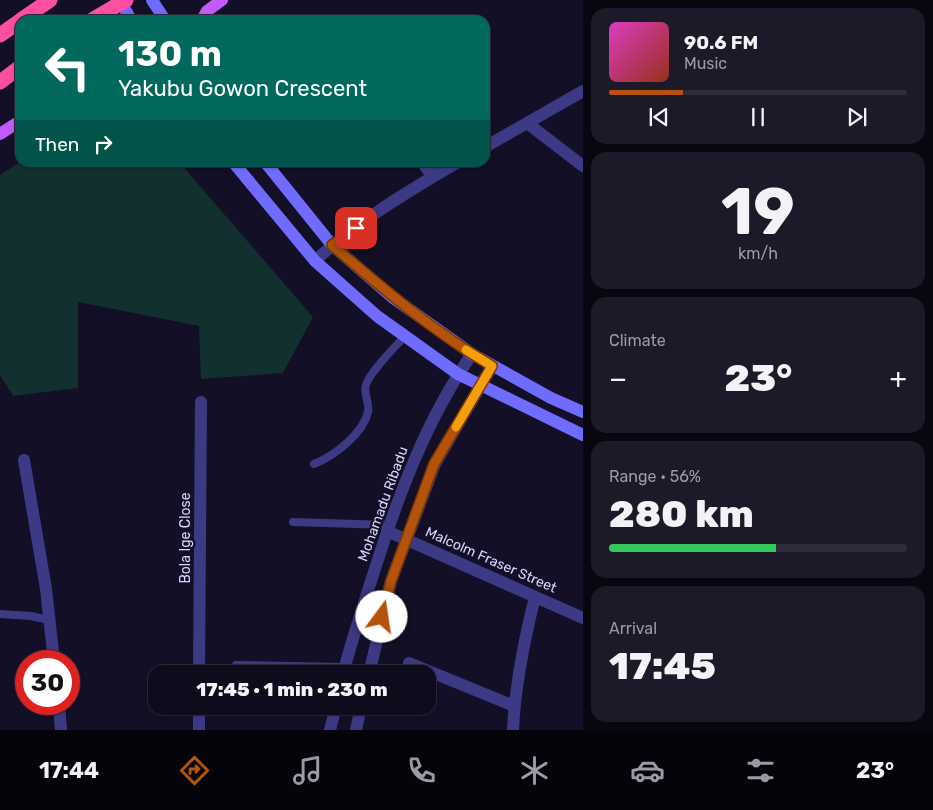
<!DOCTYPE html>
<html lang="en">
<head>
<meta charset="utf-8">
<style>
  :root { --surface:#0e0b1c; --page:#1c1929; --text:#f1f3f6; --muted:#9b9ba3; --line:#2e2b3b; --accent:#b45309 }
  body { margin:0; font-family:Rubik,sans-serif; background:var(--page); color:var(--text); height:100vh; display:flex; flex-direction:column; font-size:19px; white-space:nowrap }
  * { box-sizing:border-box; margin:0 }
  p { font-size:16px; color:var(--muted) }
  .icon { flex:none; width:28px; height:28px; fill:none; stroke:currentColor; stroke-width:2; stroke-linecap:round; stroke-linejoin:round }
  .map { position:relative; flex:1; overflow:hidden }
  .sheet { display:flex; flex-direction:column; gap:8px; padding:8px; background:#08060f; width:350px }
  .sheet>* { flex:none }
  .guide { position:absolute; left:15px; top:15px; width:475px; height:152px; border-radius:15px; box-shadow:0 1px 4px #0004,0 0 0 1px var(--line); background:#00695c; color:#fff; overflow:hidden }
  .speed { position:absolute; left:15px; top:650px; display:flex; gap:10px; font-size:25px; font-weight:700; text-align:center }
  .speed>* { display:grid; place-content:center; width:65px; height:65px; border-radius:50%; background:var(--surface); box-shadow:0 1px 4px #0004,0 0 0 1px var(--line); line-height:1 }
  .speed .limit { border:8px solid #d22; background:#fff; color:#111 }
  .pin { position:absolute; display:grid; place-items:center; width:42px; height:42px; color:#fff; margin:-21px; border-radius:10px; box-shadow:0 2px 8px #0006 }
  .me { position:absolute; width:55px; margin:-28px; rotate:14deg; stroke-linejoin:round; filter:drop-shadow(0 0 4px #0008) }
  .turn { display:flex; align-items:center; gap:18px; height:105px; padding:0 20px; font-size:22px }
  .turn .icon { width:65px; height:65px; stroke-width:2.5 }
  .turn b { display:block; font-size:35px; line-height:42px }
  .then { display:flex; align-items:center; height:48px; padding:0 20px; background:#0003; gap:10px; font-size:19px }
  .big { font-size:38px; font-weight:800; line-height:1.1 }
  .sheet .tile { flex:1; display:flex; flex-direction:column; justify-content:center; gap:8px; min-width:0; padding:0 18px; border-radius:15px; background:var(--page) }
  .sheet .dial { align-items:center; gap:0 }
  .dial b { font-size:65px; line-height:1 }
  .song { display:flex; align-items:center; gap:15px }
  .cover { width:60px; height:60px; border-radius:8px; background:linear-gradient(135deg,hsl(310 70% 55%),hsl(10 70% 35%)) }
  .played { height:5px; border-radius:2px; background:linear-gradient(90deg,var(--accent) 25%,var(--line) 25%) }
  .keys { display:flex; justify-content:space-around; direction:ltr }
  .heat { display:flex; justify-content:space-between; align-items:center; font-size:28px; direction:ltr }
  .charge { height:8px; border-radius:4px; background:linear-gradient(90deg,#34c759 56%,var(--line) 0) }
  .trip { position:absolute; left:148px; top:665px; width:288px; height:50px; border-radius:15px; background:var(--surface); box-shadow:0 1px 4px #0004,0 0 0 1px var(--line); font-weight:800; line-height:50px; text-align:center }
  .tab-bar { display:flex; height:80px; justify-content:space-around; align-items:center; background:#06040b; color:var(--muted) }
  .tab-bar .icon { width:35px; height:35px }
  .tab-bar .current { color:var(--accent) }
  .tab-bar b { font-size:22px; color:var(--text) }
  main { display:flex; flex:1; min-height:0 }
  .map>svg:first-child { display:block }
</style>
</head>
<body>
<main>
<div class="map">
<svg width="583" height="730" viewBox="0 0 583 730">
  <rect width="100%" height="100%" fill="#130f26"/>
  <!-- green -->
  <path fill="#12302f" d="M 20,162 L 180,163 L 313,317 L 283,373 L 201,379 L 199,326 L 78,302 L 78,388 L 13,396 L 0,375 L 0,175 Z"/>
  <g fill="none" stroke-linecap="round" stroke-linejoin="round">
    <!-- lane -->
    <path stroke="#3d3a85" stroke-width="8" d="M 314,464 C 334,456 363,434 368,412 C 370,403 363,393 366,385 C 369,373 395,347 404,337
      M 293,522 L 390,525
      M 0,614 L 31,616 L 49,620
      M 236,665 L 345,667"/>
    <!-- street -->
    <path stroke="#3d3a85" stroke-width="12" d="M 527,123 L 583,166
      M 485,147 L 583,91
      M 422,162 L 433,177
      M 315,261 C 355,223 410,190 458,162
      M 24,460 L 46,589 L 54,661
      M 387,531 L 583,618
      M 409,663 L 514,706
      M 199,674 L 201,402
      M 343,674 C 352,639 363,606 374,572 C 398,496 426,420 472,354
      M 369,674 L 391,581 L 435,464 L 492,366
      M 59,704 L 61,730
      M 199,730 L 199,706
      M 330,730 L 336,706
      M 356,730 L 361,706
      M 513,730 C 515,685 524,641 535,597"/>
    <!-- secondary -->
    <path stroke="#6f6bff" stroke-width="12" d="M 120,0 L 131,20
      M 152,0 L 165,20
      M 233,162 L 315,261 L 377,316 L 458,374 L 583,435
      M 265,162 L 332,245 L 392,297 L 472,354 L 551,398 L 583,412"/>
    <!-- primary -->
    <path stroke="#c25bff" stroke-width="12" d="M 202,20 L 207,11 L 222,0
      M 0,134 L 20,121"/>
    <!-- highway -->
    <path stroke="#ff4fa3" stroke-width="15" d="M 21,20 L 50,0
      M 92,20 L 126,0
      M 0,35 L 20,21
      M 0,82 L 20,67"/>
  </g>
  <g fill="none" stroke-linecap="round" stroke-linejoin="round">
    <defs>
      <path id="route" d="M 356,228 L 332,245 C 382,288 434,332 492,366 L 434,464 L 391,581 L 382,617"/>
    </defs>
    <!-- route casing -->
    <use href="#route" stroke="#753606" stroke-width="12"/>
    <!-- route -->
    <use href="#route" stroke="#b45309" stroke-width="9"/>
    <!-- slow -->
    <path stroke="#f59e0b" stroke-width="9" d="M 456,427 L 492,366 L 466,350"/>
  </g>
  <g text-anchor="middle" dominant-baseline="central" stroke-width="5" stroke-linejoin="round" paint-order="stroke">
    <!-- street labels -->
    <g font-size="14" fill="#d9d4ff" stroke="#130f26">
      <text transform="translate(383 504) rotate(-70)">Mohamadu Ribadu</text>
      <text transform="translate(185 538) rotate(-90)">Bola Ige Close</text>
      <text transform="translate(491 560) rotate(24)">Malcolm Fraser Street</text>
    </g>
  </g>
</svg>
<div class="speed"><div class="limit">30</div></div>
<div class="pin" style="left:356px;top:228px;background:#d93025"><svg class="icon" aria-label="arrive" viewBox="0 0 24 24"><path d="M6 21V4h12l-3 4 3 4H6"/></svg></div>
<svg class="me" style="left:382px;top:617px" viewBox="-20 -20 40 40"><circle r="19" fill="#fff"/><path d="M0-13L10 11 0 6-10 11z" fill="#b45309"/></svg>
<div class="trip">17:45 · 1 min · 230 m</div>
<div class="guide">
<div class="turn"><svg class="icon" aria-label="left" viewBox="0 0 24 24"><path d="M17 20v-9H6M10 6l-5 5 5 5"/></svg><div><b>130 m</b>Yakubu Gowon Crescent</div></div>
<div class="then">Then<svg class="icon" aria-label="right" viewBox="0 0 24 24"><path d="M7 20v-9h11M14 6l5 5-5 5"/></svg></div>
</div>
</div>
<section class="sheet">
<div class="tile">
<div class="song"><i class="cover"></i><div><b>90.6 FM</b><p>Music</p></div></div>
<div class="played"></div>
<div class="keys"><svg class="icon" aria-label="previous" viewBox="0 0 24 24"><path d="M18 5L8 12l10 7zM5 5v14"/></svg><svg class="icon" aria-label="pause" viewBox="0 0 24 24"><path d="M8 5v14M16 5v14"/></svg><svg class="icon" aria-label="next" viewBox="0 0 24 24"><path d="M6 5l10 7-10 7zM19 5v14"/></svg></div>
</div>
<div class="tile dial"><b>19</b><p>km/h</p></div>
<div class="tile"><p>Climate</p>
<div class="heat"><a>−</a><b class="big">23°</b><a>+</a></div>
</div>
<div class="tile"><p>Range · 56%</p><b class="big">280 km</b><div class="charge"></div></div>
<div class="tile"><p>Arrival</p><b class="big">17:45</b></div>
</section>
</main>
<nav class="tab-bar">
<b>17:44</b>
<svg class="icon current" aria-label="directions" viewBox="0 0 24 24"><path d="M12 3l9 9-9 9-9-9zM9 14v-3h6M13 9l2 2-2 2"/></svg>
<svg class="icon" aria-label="music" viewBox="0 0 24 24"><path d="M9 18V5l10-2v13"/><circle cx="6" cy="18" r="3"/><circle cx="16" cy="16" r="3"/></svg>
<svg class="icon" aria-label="phone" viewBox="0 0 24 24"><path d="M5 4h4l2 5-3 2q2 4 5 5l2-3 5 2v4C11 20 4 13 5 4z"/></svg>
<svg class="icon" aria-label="climate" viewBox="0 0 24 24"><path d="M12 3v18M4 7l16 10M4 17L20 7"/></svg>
<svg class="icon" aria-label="car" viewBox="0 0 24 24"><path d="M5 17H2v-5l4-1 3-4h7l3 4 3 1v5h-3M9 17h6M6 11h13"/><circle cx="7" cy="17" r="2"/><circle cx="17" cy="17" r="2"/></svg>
<svg class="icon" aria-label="filters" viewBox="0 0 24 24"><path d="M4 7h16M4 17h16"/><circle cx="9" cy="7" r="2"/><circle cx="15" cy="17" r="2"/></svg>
<b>23°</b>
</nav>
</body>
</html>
